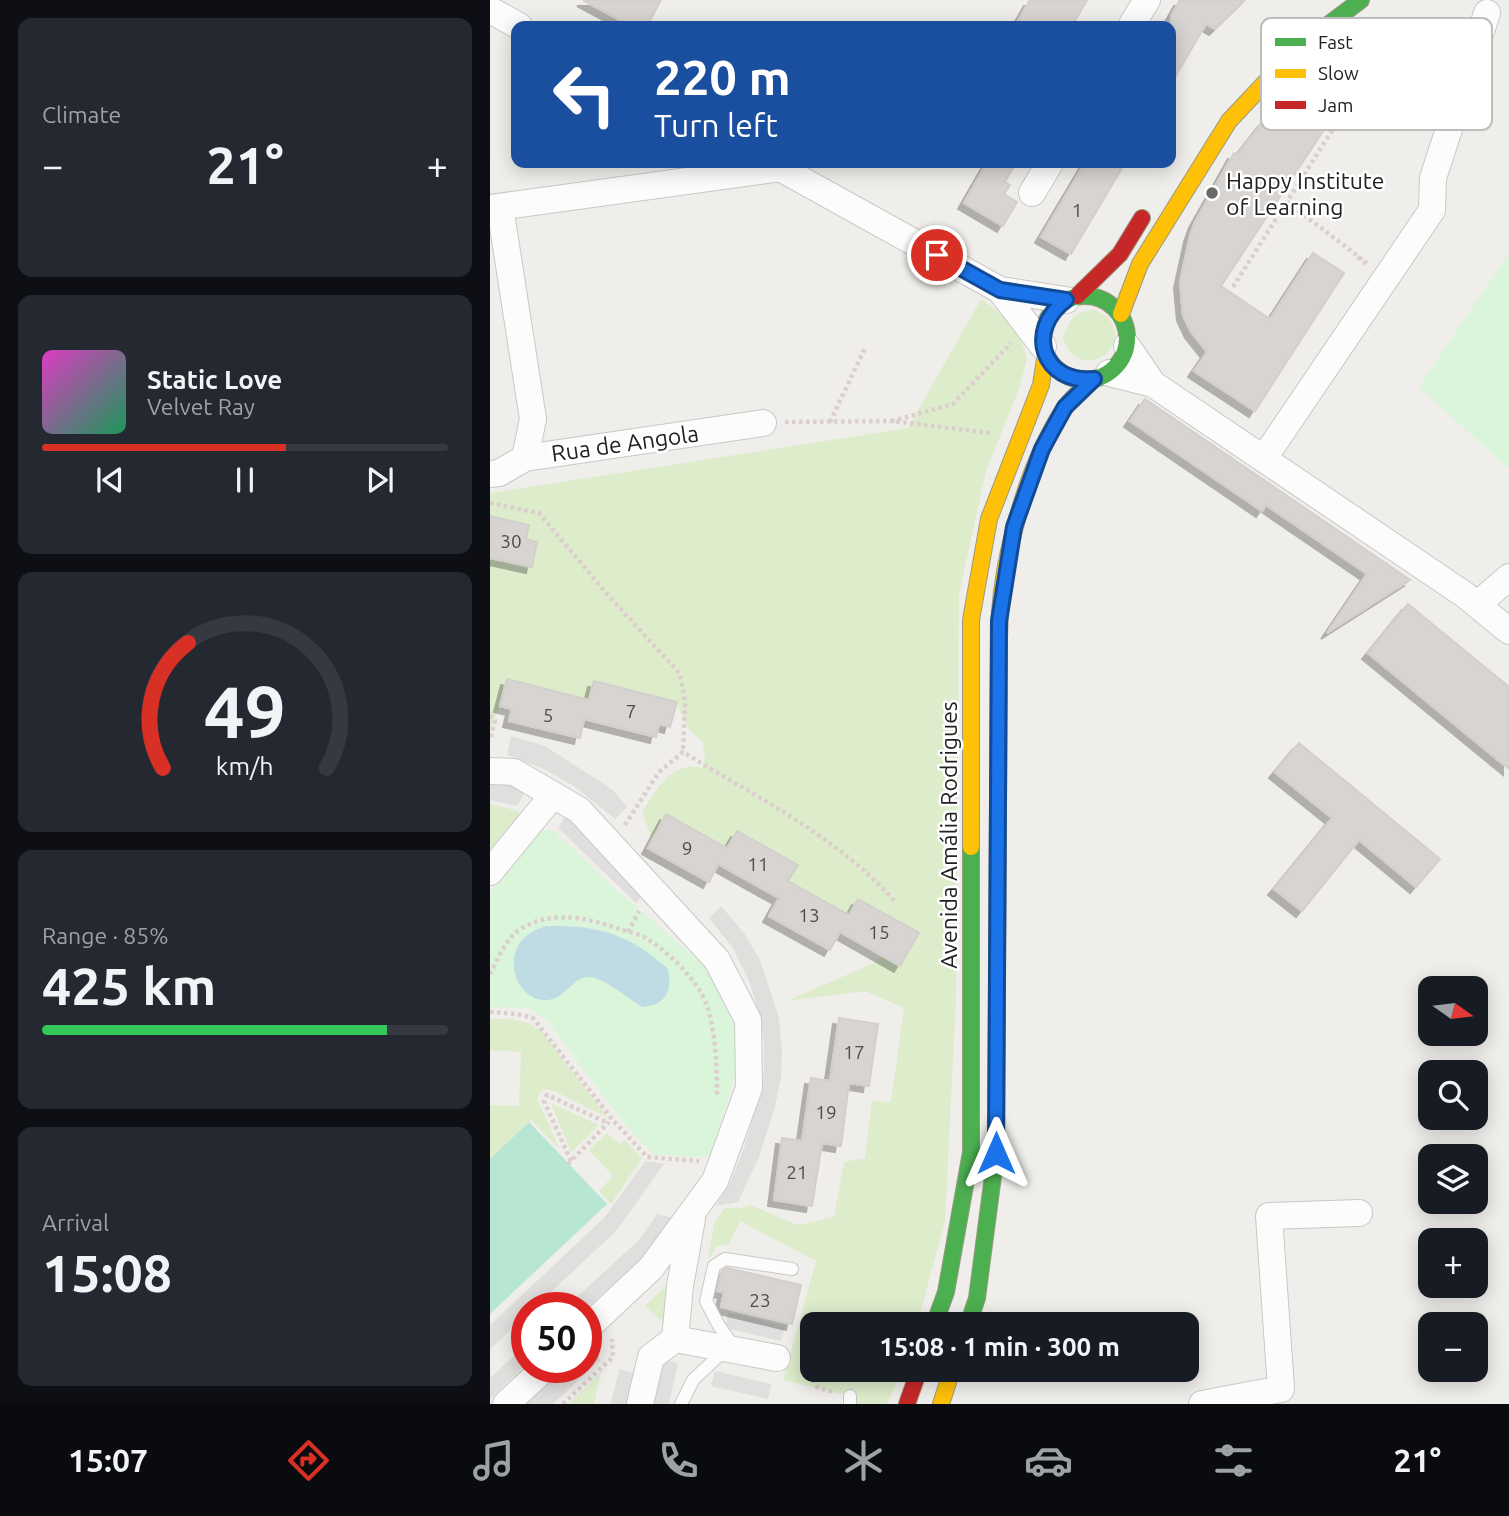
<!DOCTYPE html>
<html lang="en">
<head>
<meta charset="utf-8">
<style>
  :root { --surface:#171b24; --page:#242831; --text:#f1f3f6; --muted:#9ea1a6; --line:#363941; --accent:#d93025 }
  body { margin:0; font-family:Ubuntu,sans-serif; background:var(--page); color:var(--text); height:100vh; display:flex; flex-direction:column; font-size:26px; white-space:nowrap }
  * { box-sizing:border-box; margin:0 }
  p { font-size:23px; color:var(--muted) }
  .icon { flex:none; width:38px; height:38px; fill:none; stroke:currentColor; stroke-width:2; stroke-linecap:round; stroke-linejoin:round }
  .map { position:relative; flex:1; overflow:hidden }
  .side { display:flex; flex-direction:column; gap:18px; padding:18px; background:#0d0f14; width:490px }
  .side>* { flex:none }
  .guide { position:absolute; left:21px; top:21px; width:665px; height:147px; border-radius:14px; box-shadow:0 4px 18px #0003; background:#1a4fa0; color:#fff; overflow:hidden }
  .needle { width:46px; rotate:104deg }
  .buttons { position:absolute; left:928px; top:976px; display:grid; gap:14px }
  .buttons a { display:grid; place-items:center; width:70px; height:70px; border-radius:14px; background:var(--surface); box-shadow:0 4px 18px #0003; font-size:35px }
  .speed { position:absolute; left:21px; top:1292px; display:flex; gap:14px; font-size:35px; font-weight:700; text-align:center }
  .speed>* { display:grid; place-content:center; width:91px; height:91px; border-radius:50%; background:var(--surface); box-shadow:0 4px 18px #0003; line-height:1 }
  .speed .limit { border:10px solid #d22; background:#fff; color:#111 }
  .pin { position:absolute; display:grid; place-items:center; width:60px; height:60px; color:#fff; margin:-30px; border:4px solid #fff; border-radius:50%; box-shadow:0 2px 7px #0007 }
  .me { position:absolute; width:77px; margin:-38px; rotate:0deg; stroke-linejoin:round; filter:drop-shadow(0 0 5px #0008) }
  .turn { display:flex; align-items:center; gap:24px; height:147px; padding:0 28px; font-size:32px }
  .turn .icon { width:91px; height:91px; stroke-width:2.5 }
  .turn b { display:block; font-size:49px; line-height:60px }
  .big { font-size:52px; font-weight:600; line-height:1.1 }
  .side .card { flex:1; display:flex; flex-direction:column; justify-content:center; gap:10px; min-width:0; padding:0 24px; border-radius:14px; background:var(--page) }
  .side .dial { align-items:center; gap:0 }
  .dial svg { height:182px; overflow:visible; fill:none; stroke:var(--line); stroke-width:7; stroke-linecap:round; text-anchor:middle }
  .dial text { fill:var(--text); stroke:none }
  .song { display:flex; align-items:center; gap:21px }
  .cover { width:84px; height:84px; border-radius:10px; background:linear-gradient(135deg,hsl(310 70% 55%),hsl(150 70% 35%)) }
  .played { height:7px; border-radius:4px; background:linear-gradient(90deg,var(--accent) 60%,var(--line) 60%) }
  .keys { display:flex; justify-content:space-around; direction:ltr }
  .heat { display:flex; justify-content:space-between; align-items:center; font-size:38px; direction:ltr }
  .charge { height:10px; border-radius:5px; background:linear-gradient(90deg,#34c759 85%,var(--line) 0) }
  .trip { position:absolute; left:310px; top:1312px; width:399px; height:70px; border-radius:14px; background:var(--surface); box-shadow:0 4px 18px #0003; font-weight:600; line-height:70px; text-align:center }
  .menu { display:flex; height:112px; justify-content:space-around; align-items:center; background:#090b0e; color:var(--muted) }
  .menu .icon { width:49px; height:49px }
  .menu .active { color:var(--accent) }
  .menu b { font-size:32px; color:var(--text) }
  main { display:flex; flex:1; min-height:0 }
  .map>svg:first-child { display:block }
</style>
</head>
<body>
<main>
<section class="side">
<div class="card"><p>Climate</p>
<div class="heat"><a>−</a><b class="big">21°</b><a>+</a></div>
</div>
<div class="card">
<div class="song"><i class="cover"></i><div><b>Static Love</b><p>Velvet Ray</p></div></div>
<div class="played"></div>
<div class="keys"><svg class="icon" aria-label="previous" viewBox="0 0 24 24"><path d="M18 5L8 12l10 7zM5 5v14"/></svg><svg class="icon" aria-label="pause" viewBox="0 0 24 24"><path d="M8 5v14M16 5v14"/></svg><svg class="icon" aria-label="next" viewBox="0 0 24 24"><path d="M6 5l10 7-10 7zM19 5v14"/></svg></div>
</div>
<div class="card dial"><svg viewBox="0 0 100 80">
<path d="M14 69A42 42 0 1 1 86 69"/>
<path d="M14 69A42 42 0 0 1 25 14" stroke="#d93025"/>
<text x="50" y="56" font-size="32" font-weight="700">49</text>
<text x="50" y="72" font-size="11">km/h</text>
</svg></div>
<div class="card"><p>Range · 85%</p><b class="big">425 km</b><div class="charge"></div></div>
<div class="card"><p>Arrival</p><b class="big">15:08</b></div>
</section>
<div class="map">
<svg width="1019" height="1404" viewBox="0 0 1019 1404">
  <defs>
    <filter id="shadow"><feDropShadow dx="-6" dy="6" stdDeviation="0" flood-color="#0004"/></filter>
  </defs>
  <rect width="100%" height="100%" fill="#f0eeeb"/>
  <!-- grass -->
  <path fill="#ddeccb" d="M 491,299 L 521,321 L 531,339 L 537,359 L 529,389 L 496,471 L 469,594 L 466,998 L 455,1221 L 427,1325 L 322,1325 L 322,1370 L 413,1370 L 397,1404 L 363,1404 L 364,1397 L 293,1380 L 326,1261 L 250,1221 L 239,1244 L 227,1246 L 218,1260 L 224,1224 L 235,1208 L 252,1208 L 260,1205 L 308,1225 L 344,1217 L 354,1162 L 375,1158 L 382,1101 L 401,1102 L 414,1008 L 375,991 L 296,1001 L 382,964 L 392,956 L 410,966 L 429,933 L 369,899 L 359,915 L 298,881 L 307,864 L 247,831 L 237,848 L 177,814 L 162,840 L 152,811 C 168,789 181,760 212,768 L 215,756 L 212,741 L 199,730 L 186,702 L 99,700 L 10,706 L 0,729 L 0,493 L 418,428 Z
    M 604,310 C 650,326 611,380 581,353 C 578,350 575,343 573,338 C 579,320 584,312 604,310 Z
    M 0,804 L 28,811 L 31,815 L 0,855 Z
    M 0,1019 C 19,1019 35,1018 51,1031 L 118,1118 L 64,1091 L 53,1089 L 47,1098 L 70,1150 L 41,1120 L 0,1159 L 0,1105 L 29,1106 L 31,1052 L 0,1050 Z
    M 61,1103 L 109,1125 L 81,1152 Z
    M 117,1133 L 129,1144 L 135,1140 L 152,1158 L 121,1204 L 109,1191 L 123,1176 L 99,1150 Z
    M 177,1285 L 175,1324 L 155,1306 Z
    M 111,1372 L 104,1404 L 79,1404 Z"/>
  <!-- park -->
  <path fill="#daf5da" d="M 1019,254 L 1019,469 L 929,387 Z
    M 52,830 L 63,830 L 122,886 L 226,976 L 246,1016 L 247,1067 L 221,1158 L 163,1154 L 132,1121 L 58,1021 L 39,1008 L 0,1007 L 0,893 Z"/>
  <!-- pitch -->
  <path fill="#b7e6d2" d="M 39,1122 L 117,1204 L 0,1314 L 0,1159 Z"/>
  <!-- parking -->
  <path fill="#e0dfde" d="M 21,736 L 55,746 L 123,790 L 137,807 L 125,819 L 84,786 L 52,768 L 17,755 Z
    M 0,780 L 27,787 L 36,790 L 27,806 L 0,800 Z
    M 77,814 L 155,892 L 146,903 L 68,828 Z
    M 231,906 L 254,933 L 270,960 L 289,1018 L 292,1051 L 291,1077 L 285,1107 L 269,1157 L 248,1202 L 226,1206 L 242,1179 L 254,1148 L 270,1093 L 274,1070 L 274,1043 L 269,1015 L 260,983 L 243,948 L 219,918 Z
    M 155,1161 L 174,1164 L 127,1230 L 45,1307 L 37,1307 L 37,1315 L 0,1349 L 0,1325 L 115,1217 Z
    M 167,1214 L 184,1218 L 161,1249 L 96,1309 L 96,1307 L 76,1307 L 150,1239 Z
    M 238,1312 L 295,1326 L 291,1341 L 235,1328 Z
    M 104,1340 L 110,1360 L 63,1404 L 36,1404 L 76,1367 L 96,1367 L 96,1348 Z
    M 37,1344 L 37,1364 L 0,1399 L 0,1378 Z
    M 168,1358 L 188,1363 L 179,1404 L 157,1404 Z
    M 129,1369 L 149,1374 L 143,1404 L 121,1404 Z
    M 225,1371 L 281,1384 L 278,1399 L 221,1386 Z"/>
  <!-- water -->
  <path fill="#bfdbe3" d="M 56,926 C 109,925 139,934 178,969 C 183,992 175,1005 152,1007 C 139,999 114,978 100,977 C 84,976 77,995 63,999 C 34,1007 16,971 27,948 C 33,935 44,930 56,926 Z"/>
  <!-- building -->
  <path fill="#d7d4d2" stroke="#d3d0cc" stroke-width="2" filter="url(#shadow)" d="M 93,0 L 171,0 L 157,26 L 141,26 Z
    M 540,0 L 597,0 L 582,26 L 525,26 Z
    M 690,0 L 755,0 L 725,29 L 716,24 L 681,84 L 681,16 Z
    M 867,36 L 905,58 L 872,116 L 851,104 L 731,286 L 780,319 L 823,253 L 854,273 L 765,411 L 704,371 L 717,352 L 701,332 L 693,315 L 690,282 L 700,236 L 705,222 L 744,153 L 747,155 L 773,122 L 795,100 L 820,118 Z
    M 497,163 L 526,163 L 515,182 L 520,185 L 514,194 L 527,202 L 513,226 L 474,203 Z
    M 595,163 L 635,163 L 581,254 L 551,237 Z
    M 655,399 L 787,489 L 920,580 L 837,633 L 877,574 L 776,505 L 772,511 L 640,421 Z
    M 0,516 L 39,525 L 36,539 L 47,542 L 42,567 L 0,558 Z
    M 918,604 L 1019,687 L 1019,769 L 878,653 Z
    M 17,679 L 99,700 L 104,681 L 187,702 L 180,727 L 169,724 L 166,737 L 94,719 L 90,738 L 19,721 L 22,709 L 10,706 Z
    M 809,743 L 950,859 L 926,887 L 869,840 L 812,911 L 784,889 L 842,818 L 785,772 Z
    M 176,814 L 237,848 L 247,831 L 308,865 L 298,881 L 359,915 L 368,899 L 429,933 L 410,966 L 350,932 L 340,950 L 279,916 L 289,898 L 228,864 L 219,882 L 158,848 Z
    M 349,1018 L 388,1024 L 379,1086 L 359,1083 L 351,1146 L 332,1143 L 322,1206 L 284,1200 L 292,1138 L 312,1141 L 321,1078 L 340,1081 Z
    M 237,1268 L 311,1285 L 302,1324 L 231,1307 L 234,1292 L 227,1291 L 232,1271 Z"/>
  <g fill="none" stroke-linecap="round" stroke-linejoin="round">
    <defs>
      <path id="lane" d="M 244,1347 L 229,1326 L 216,1301 L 224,1266 L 235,1259 L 302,1269
        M 360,1396 L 360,1404
        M 191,1404 L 203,1380 L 236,1349"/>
      <path id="street" d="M 0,10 L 29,26
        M 641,26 L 657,0
        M 281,163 L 510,290 L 576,300
        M 542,193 L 560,163
        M 10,207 L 43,419 L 35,458
        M 0,208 L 291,168
        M 510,290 L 553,346
        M 637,346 L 663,384
        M 619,373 L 663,384 L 975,595 L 1019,631
        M 774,458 L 942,210 L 943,178 L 997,13
        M 0,474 L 9,473 L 35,458 L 273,423
        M 988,604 L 1019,577
        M 0,771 L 24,772 L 89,810 L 227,960 L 258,1020 L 259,1088 L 225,1181 L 161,1268 L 96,1329
        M 0,872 L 63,795
        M 185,1339 L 287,1358
        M 16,1404 L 56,1367
        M 150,1404 L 161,1357 L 185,1339 L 190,1286 L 202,1219
        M 712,1404 L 791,1389 L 779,1216 L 869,1213"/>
      <path id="fast" d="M 787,70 L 806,49 L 871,0
        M553 338a42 42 0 1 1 84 0a42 42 0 1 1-84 0Z
        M 444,1325 L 456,1292 L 481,1152 L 481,847
        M 478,1325 L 487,1298 L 506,1153 L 509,639"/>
      <path id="slow" d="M 631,314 L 650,264 L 739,121 L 787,70
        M 509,639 C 509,567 535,469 574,409 C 581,398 594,388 604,379
        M 481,847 L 481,620 L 499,519 L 551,385 L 556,353
        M 451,1404 L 462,1370"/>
      <path id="jam" d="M 587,296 L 630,254 L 652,218
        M 417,1404 L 429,1370"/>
    </defs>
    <!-- lane casing -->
    <use href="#lane" stroke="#c9c8c7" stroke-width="14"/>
    <!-- street casing -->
    <use href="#street" stroke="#c9c8c7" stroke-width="28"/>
    <!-- fast casing -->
    <use href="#fast" stroke="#999a82" stroke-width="18"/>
    <!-- slow casing -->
    <use href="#slow" stroke="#999a82" stroke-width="18"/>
    <!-- jam casing -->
    <use href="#jam" stroke="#999a82" stroke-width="18"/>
    <!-- path -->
    <path stroke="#dccecd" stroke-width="4.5" stroke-dasharray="3.5 3.5" stroke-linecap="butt" d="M 797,202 L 877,263
      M 868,257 L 876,264
      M 743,287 L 848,121 L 806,90
      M 295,422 L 402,421
      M 340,422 L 376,346
      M 500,433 L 402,421 L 463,404 L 521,343
      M 0,503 L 49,513 L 117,594 L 190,674 L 195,701 L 193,752
      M 0,715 L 5,721 L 0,739
      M 135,825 L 169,772 L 193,752 C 266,797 349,837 406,903
      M 138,932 L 149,911
      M 0,974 C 7,960 16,939 29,930 C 60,909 99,918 132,930 C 140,932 150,934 157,939 C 177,951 198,972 210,991 C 226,1016 227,1067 227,1096
      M 0,1012 L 27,1014 L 43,1018 L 122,1119 L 157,1157 L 209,1161
      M 81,1161 L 54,1101 L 57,1095 L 118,1123
      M 78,1164 L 119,1122
      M 311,1362 L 327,1387 L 343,1392
      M 314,1363 L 322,1360
      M 73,1404 L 123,1357 L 122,1339"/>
    <!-- lane -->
    <use href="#lane" stroke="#fdfcfc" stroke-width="12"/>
    <!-- street -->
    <use href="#street" stroke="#fdfcfc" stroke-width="26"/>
    <!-- fast -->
    <use href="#fast" stroke="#4caf50" stroke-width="16"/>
    <!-- slow -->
    <use href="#slow" stroke="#ffc107" stroke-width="16"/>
    <!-- jam -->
    <use href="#jam" stroke="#c62828" stroke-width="16"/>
  </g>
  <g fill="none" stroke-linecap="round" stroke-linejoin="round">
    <defs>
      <path id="route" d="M 447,255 L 510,290 L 576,300 C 535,330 552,384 604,379 L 575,407 L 552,449 L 524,527 L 509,621 L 506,1153"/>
    </defs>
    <!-- route casing -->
    <use href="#route" stroke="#114b97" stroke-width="18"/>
    <!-- route -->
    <use href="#route" stroke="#1a73e8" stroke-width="12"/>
  </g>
  <!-- markers -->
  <circle fill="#6a6968" stroke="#fff" stroke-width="2.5" cx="722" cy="193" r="7"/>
  <g text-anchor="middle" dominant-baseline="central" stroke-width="5" stroke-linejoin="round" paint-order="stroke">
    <!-- number labels -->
    <g font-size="19" fill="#4f4e4e">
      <text x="587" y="210">1</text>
      <text x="21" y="541">30</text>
      <text x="141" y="711">7</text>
      <text x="58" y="715">5</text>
      <text x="197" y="848">9</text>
      <text x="268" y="864">11</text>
      <text x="319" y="915">13</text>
      <text x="389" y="932">15</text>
      <text x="364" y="1052">17</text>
      <text x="336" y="1112">19</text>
      <text x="307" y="1172">21</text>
      <text x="270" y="1300">23</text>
    </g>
    <!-- poi labels -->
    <g font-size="23" fill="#222" stroke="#fff" text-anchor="start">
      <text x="736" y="180">Happy Institute<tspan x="736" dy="26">of Learning</tspan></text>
    </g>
    <!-- street labels -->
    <g font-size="23" fill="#222" stroke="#fff">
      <text transform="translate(135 443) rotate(-8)">Rua de Angola</text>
      <text transform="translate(458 835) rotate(-90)">Avenida Amália Rodrigues</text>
    </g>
  </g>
  <!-- legend -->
  <rect x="771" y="18" width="231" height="112" rx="10" fill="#fff" stroke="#bdbdbd" stroke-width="2"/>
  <rect x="785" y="38" width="31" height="8" fill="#4caf50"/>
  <rect x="785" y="69" width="31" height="9" fill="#ffc107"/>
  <rect x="785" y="101" width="31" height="8" fill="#c62828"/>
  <g font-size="19" fill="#222">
    <text x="828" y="49">Fast</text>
    <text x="828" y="80">Slow</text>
    <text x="828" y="112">Jam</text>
  </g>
</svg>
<div class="buttons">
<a><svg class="needle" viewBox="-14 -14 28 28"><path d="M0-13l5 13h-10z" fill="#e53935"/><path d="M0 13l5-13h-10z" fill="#9ea1a6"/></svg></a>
<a><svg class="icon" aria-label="search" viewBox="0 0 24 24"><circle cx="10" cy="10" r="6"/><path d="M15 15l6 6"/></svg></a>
<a><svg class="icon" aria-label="layers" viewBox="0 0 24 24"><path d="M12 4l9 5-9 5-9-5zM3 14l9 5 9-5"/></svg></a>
<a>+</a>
<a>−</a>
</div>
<div class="speed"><div class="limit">50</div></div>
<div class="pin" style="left:447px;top:255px;background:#d93025"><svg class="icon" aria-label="arrive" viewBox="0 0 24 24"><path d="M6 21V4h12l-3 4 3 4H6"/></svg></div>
<svg class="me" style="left:506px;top:1153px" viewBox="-20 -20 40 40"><path d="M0-17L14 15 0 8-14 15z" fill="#1a73e8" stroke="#fff" stroke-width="4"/></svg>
<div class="trip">15:08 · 1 min · 300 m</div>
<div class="guide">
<div class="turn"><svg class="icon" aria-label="left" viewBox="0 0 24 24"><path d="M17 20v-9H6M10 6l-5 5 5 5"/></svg><div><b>220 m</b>Turn left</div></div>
</div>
</div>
</main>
<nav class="menu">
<b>15:07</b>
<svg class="icon active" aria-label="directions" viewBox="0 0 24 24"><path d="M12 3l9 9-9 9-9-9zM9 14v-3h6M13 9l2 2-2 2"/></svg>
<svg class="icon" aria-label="music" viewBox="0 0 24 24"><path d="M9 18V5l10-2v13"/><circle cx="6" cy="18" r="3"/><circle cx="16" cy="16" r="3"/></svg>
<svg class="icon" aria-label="phone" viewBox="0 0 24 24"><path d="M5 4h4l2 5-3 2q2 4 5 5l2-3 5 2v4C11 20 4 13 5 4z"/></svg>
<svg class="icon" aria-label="climate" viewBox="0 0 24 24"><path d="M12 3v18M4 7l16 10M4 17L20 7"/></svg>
<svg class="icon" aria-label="car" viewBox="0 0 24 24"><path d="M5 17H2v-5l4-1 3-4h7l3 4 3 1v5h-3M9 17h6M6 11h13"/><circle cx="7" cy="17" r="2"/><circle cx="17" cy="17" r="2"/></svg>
<svg class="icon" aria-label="filters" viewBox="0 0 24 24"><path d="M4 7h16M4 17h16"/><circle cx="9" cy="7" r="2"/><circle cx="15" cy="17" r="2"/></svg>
<b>21°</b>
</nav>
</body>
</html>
